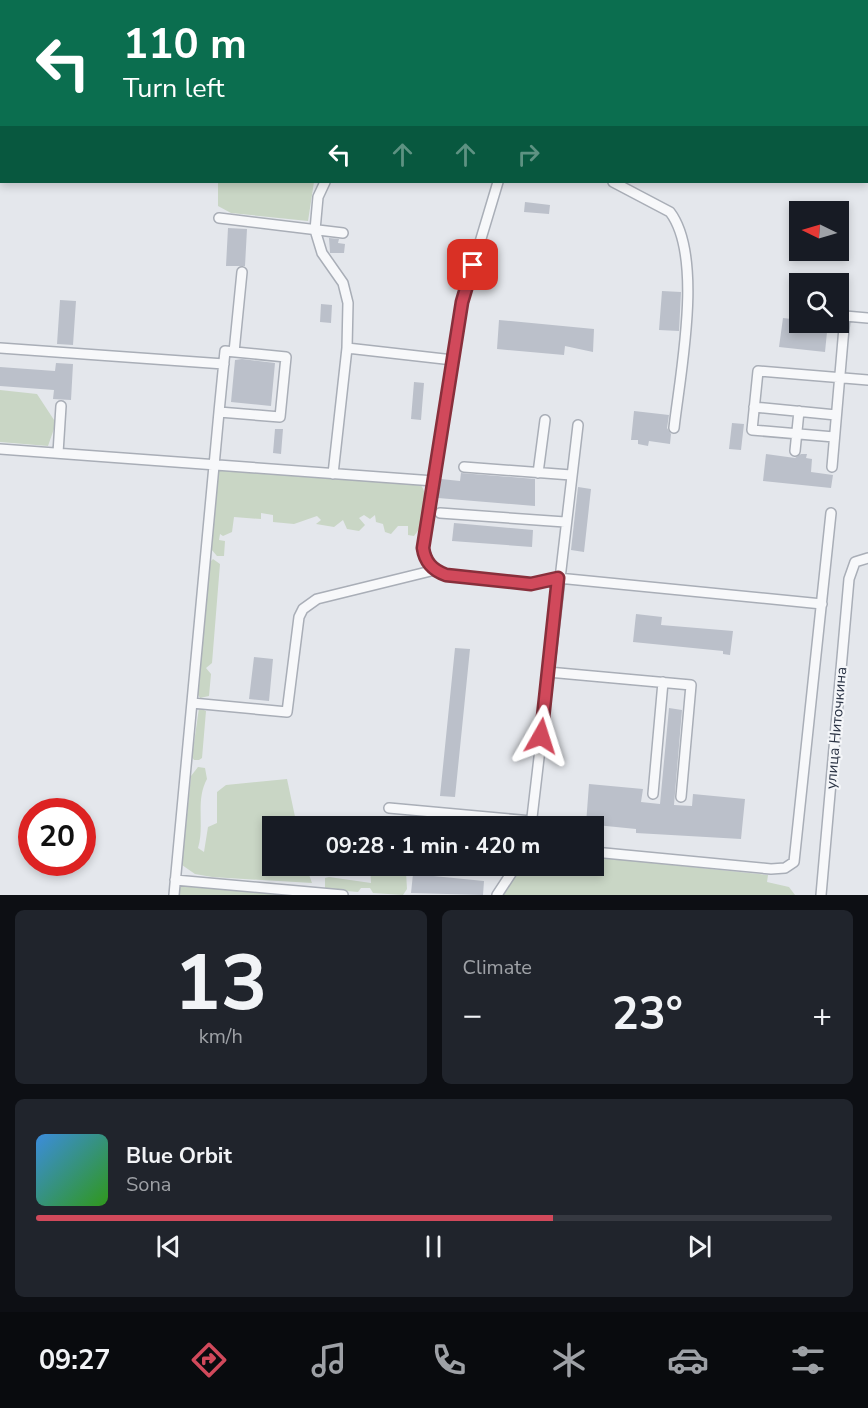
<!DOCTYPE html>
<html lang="en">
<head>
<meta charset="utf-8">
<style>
  :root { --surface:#171b24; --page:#20242c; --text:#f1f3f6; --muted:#9ea1a6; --line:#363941; --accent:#d1495b }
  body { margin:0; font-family:"Nunito Sans",sans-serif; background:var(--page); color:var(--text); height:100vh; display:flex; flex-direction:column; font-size:22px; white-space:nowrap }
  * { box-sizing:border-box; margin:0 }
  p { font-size:20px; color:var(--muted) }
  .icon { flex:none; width:33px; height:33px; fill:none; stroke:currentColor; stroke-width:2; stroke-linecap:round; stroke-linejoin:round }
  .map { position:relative; height:895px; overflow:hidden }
  .details { display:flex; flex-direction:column; gap:15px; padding:15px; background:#0d0f14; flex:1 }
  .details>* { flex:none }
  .top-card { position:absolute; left:0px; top:0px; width:868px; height:183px; box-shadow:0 3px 9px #0003; background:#0b6e4f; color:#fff; overflow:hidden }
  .needle { width:39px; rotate:275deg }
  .controls { position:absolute; left:789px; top:201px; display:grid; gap:12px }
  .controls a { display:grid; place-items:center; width:60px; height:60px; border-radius:0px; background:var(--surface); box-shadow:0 3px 9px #0003; font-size:30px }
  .speed { position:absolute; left:18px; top:798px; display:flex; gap:12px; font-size:30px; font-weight:700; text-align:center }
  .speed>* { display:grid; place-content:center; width:78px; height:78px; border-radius:50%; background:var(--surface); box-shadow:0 3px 9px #0003; line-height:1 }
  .speed .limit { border:9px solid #d22; background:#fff; color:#111 }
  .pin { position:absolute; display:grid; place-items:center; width:51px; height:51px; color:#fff; margin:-26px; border-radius:12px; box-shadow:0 3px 9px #0006 }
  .me { position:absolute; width:66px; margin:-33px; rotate:6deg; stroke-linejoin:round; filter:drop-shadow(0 0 4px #0008) }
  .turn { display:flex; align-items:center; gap:21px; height:126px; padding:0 24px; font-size:27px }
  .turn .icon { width:78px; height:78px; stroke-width:2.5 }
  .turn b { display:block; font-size:42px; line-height:51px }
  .lanes { display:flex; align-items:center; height:57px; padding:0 24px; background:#0003; justify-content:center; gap:30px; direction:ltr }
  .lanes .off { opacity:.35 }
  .big { font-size:45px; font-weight:700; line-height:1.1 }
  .details .widget { flex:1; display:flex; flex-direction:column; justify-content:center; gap:9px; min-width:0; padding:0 21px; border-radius:9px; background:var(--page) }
  .details .dial { align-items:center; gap:0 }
  .dial b { font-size:78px; line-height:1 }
  .song { display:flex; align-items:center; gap:18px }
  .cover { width:72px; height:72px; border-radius:9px; background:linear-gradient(135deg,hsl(210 70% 55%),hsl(110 70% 35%)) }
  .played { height:6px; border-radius:3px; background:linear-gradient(90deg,var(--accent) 65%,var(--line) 65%) }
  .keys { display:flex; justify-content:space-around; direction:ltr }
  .heat { display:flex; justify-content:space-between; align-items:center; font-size:33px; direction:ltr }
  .details .tiles { flex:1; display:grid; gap:15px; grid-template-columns:1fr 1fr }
  .widget:last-child { grid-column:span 2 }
  .trip { position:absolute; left:262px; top:816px; width:342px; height:60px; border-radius:0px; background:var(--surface); box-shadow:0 3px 9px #0003; font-weight:700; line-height:60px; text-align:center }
  .dock { display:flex; height:96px; justify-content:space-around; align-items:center; background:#090b0e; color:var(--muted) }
  .dock .icon { width:42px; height:42px }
  .dock .on { color:var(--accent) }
  .dock b { font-size:27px; color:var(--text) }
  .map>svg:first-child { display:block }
</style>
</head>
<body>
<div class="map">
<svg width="868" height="895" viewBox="0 0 868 895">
  <rect width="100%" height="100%" fill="#e4e7ec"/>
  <!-- green -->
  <path fill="#c9d6c5" d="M 218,182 L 314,182 L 308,221 L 231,213 L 218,206 Z
    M 0,390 L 37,394 L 56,423 L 48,446 L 0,442 Z
    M 221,469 L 420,484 C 431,497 425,524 414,536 L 408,535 L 408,526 L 398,526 L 391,534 L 385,532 L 383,524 L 376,522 L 375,515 L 370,519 L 364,515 L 359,518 L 365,525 L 359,531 L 347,529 L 343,520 L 334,527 L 316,524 L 321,520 L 317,516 L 294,524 L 273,522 L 273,515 L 261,513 L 261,519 L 234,517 L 232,532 L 223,536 L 220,534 L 219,540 L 225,541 L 224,556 L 217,556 L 211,549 L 218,472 Z
    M 213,559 L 220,564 L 212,663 L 206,668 L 211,674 L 209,696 L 200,698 L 197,693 L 209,563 Z
    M 199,708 L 206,711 L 202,758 L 199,760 L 194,760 L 192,757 Z
    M 198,767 L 205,768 L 207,779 C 195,801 205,825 198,848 L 204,852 L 208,827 L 217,823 L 217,792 L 226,785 L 287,779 L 297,826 L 273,826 L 273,866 L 306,866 L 312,883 L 212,877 L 195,874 L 182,865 L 191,776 Z
    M 594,857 L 768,875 L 767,882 L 789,887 L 795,895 L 502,895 L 522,866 L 594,866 Z
    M 370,866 L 409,866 L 406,872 L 407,889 L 403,895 L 373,893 L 370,888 L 361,888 L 358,892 L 325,889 L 325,878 L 329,877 L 371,883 Z
    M 180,884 L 299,895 L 179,895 Z"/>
  <!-- building -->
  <path fill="#bbc0ca" d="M 525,202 L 550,205 L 549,214 L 524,212 Z
    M 228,228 L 247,229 L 245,266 L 226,266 Z
    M 329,238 L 339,239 L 338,243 L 345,244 L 344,253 L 330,253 Z
    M 662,291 L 681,292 L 679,331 L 659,330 Z
    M 60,300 L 76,301 L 73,345 L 57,344 Z
    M 321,304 L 332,305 L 331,323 L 320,322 Z
    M 783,318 L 800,320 L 800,322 L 828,322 L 825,352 L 779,347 Z
    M 499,320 L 594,329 L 593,352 L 565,346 L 564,355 L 497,349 Z
    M 242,359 L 275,363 L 271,406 L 231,402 L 235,360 Z
    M 56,363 L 73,364 L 71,400 L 53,399 L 54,390 L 0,386 L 0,367 L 55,371 Z
    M 414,382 L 424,383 L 421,420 L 411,419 Z
    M 634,411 L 669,415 L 667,428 L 671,434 L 670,444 L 649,441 L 648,446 L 638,444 L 638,440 L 631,440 Z
    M 732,423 L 744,424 L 741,450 L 729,449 Z
    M 275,429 L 283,429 L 281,454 L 273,453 Z
    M 766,454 L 795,458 L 801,454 L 807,454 L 806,458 L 812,459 L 811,472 L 833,475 L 831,488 L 763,481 Z
    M 461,473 L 535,479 L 535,506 L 438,498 L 441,479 L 460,481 Z
    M 578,487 L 591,489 L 584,552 L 571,550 Z
    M 454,523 L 533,530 L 532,547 L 452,541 Z
    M 636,614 L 662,617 L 661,625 L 733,631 L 730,655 L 723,654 L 723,651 L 633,642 Z
    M 455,648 L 470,649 L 455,797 L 440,796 Z
    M 254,657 L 273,659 L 269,701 L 249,699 Z
    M 669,708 L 682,710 L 674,805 L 692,806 L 693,794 L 745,799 L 741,839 L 636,833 L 636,829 L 586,824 L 589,784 L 643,789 L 641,802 L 660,804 Z
    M 413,874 L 484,881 L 483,895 L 411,893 Z"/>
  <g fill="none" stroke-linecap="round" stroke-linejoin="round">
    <defs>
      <path id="minor" d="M 333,0 L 333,2
        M 325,182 L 318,197 L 315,230 L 322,253 L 343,283 L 348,303 L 347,348 L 333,474
        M 498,182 L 462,302 L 423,548 L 430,566 L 446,575 L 531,584 L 558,578 L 822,604
        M 613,182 L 670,212 C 704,257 680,374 674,428
        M 219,218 L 343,233
        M 0,348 L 224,364
        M 347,348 L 453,360
        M 234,352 L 242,272
        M 754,407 L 836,415
        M 834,437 L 752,430 L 758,371 L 868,380
        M 0,449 L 434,481
        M 795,451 L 799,411
        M 58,453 L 61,406
        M 464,467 L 571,475
        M 832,467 L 845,316 L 868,318
        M 538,473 L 545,420
        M 440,513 L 565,522
        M 548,672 L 691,685 L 681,797
        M 192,703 L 287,712 L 299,617 L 303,609 L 317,599 L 435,570
        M 653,794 L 663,682
        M 389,808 L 531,821
        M 531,826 L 578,425
        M 594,852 L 771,869 L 785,868 L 794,862 L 831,513
        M 175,880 L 343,895
        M 174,895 L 219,412 L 225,351 L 286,357 L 280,417 L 219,412
        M 497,895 L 516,866
        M 821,895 L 849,579 L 855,562 L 868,558"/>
    </defs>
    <!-- minor casing -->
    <use href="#minor" stroke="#a9aeb7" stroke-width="12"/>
    <!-- minor -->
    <use href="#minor" stroke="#f7f8fa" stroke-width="9"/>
  </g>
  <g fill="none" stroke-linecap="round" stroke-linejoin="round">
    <defs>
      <path id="route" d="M 473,265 L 462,302 L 423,548 C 425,562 432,570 446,575 L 531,584 L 558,578 L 541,736"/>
    </defs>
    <!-- route casing -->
    <use href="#route" stroke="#882f3b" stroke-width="15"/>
    <!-- route -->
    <use href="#route" stroke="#d1495b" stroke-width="10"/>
  </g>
  <g text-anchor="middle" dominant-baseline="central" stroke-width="4.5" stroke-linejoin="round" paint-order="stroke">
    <!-- street labels -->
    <g font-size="15" fill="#2b3445" stroke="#f4f6f9">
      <text transform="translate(836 728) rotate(-85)">улица Ниточкина</text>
    </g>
  </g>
</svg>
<div class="controls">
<a><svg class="needle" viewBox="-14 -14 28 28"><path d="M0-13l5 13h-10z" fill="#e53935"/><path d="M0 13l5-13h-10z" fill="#9ea1a6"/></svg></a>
<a><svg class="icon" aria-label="search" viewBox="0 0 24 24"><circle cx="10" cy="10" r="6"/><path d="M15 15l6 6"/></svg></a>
</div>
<div class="speed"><div class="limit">20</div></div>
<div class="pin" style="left:473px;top:265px;background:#d93025"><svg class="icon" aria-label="arrive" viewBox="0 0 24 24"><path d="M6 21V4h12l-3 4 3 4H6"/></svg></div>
<svg class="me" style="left:541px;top:736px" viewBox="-20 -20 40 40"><path d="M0-17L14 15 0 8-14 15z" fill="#d1495b" stroke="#fff" stroke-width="4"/></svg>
<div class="trip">09:28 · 1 min · 420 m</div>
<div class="top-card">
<div class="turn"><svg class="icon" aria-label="left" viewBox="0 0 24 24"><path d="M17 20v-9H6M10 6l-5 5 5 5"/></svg><div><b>110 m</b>Turn left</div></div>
<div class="lanes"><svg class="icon" aria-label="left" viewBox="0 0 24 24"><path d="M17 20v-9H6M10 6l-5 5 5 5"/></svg><svg class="icon off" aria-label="ahead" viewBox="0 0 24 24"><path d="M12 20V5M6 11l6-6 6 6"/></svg><svg class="icon off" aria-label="ahead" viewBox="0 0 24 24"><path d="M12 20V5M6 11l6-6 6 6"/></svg><svg class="icon off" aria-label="right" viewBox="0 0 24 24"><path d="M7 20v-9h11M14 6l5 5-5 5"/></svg></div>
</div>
</div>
<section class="details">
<div class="tiles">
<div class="widget dial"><b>13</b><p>km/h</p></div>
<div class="widget"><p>Climate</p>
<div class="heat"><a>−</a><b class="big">23°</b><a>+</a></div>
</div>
<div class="widget">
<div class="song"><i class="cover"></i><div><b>Blue Orbit</b><p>Sona</p></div></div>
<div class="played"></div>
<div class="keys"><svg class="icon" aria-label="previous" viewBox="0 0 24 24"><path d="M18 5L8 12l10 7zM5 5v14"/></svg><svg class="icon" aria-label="pause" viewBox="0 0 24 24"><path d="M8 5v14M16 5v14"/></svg><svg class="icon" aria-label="next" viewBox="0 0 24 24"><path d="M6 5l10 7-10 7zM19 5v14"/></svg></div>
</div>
</div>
</section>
<nav class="dock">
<b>09:27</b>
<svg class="icon on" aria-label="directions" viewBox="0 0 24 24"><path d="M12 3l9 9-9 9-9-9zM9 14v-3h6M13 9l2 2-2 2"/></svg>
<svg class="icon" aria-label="music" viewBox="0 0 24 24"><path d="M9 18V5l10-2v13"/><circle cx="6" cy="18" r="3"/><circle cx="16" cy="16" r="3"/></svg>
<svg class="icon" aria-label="phone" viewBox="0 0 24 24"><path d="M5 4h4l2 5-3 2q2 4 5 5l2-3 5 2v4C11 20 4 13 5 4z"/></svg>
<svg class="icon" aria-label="climate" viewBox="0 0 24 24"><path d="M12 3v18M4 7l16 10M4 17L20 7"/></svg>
<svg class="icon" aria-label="car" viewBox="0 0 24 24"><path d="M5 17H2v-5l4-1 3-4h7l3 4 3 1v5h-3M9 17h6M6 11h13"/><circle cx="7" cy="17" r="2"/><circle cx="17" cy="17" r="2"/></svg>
<svg class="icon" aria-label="filters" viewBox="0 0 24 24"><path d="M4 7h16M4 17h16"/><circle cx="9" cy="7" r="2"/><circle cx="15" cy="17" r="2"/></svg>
</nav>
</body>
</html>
